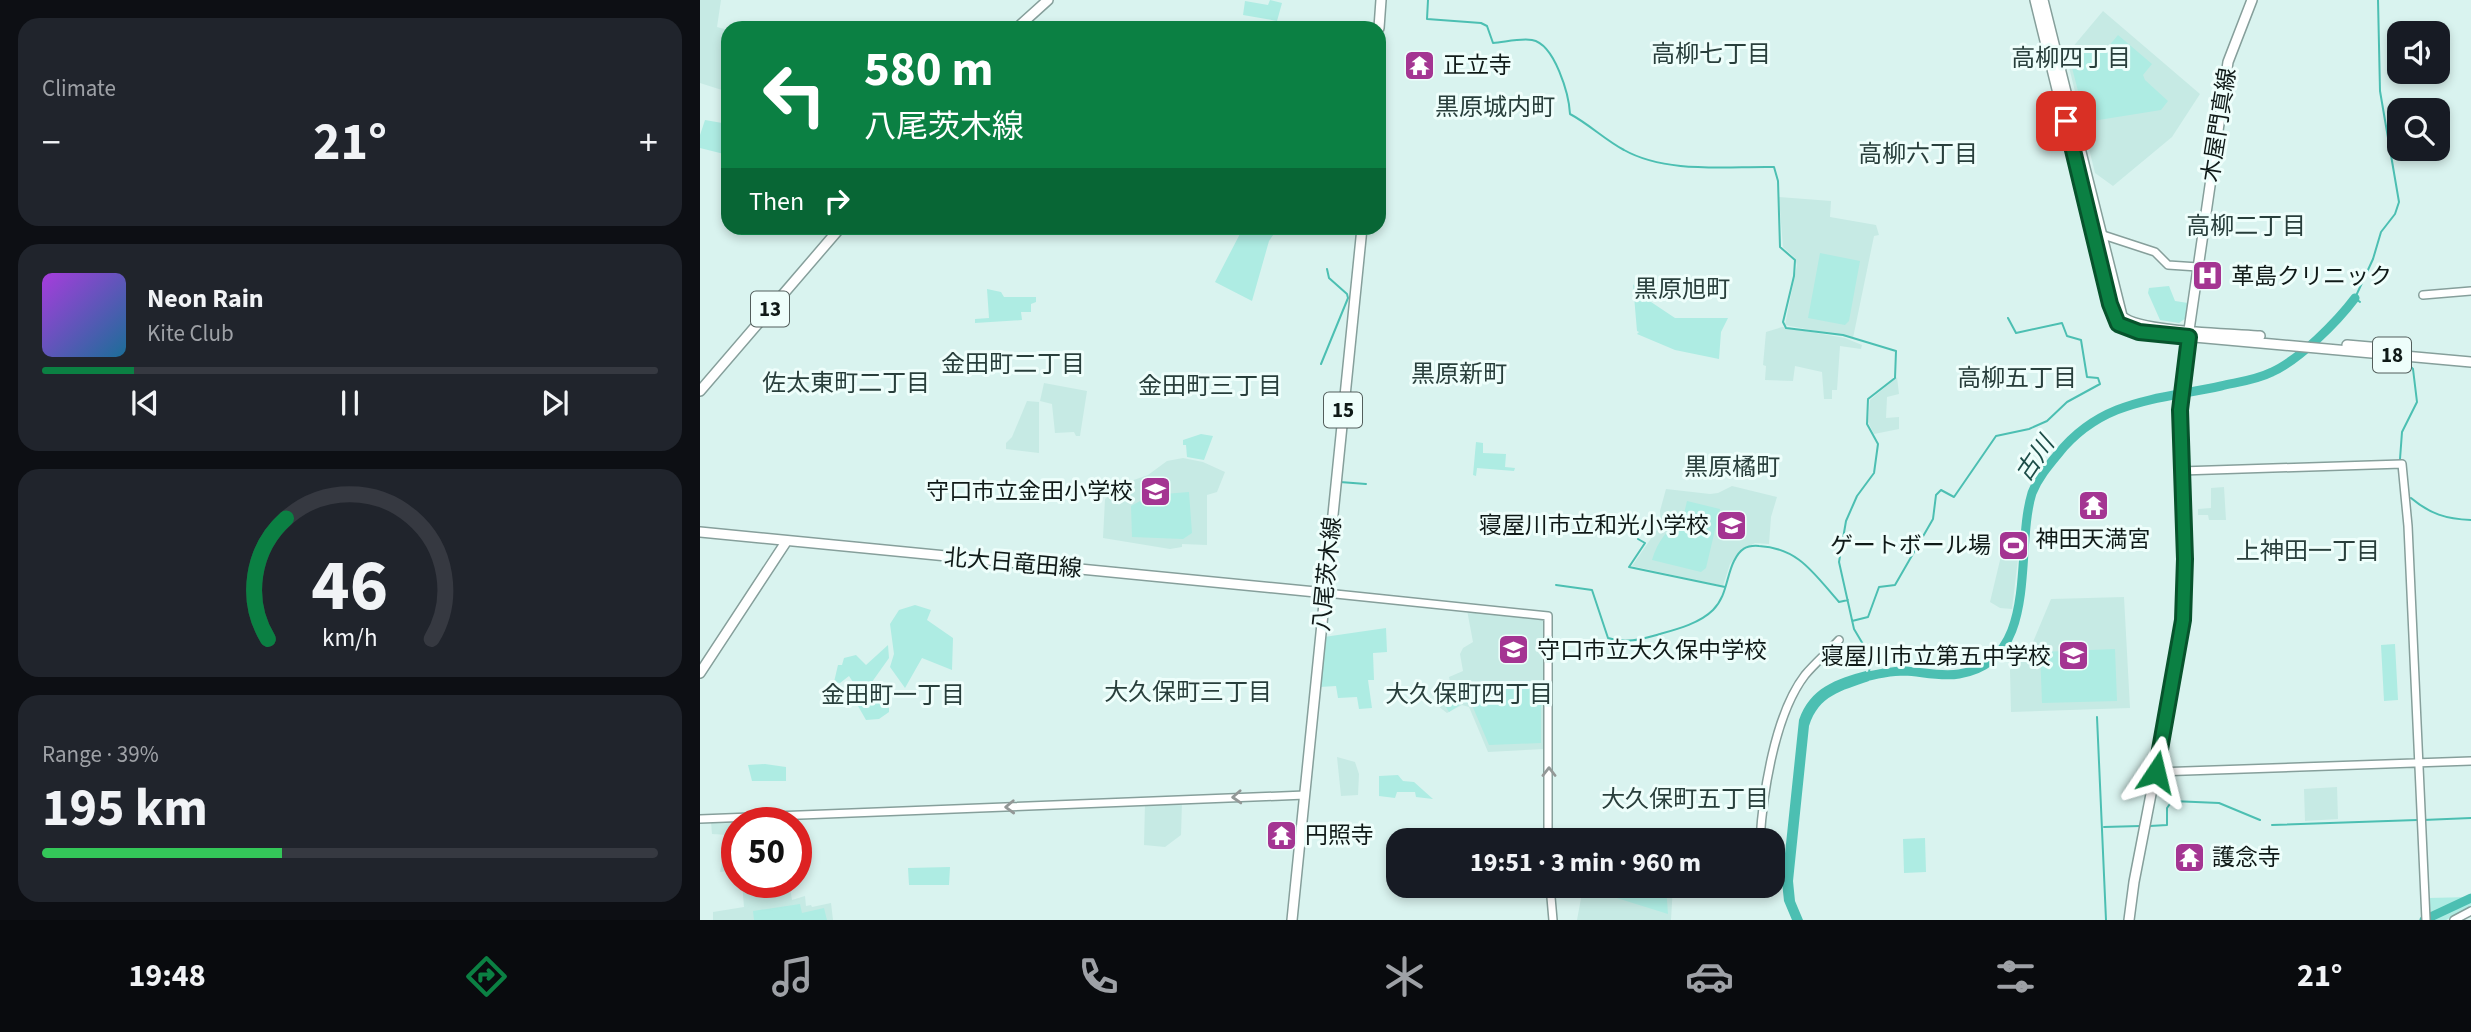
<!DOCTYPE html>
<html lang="en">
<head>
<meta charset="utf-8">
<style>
  :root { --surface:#171b24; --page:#20242c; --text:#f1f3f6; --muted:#9ea1a6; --line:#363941; --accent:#0b8043 }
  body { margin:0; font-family:"Source Sans 3","Noto Sans JP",sans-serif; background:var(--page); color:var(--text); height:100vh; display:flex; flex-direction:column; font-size:26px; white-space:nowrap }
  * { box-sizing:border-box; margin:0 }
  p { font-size:23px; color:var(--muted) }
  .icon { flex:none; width:38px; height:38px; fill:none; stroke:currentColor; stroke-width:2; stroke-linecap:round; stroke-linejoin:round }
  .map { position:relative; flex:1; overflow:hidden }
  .sheet { display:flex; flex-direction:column; gap:18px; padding:18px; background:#0d0f14; width:700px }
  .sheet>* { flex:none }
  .guide { position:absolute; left:21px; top:21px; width:665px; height:214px; border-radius:21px; box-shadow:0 4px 10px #0003; background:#0b8043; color:#fff; overflow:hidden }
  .buttons { position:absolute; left:1687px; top:21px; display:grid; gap:14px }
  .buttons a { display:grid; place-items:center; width:63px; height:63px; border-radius:14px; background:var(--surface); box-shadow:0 4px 10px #0003; font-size:35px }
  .speed { position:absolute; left:21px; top:807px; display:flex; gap:14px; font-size:35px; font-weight:700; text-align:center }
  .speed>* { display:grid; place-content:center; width:91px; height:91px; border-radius:50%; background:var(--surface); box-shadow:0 4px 10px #0003; line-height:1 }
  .speed .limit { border:10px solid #d22; background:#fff; color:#111 }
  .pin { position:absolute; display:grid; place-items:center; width:60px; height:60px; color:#fff; margin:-30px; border-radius:14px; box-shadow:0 4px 10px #0006 }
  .me { position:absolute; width:77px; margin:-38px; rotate:10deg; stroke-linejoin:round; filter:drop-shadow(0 0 5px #0008) }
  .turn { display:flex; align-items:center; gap:24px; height:147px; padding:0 28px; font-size:32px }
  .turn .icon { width:91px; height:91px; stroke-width:2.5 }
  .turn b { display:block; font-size:49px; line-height:60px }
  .then { display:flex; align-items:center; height:66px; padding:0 28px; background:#0003; gap:14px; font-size:26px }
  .big { font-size:52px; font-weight:700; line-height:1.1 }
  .sheet .tile { flex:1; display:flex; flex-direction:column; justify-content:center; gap:10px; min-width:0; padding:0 24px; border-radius:21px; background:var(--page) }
  .sheet .dial { align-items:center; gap:0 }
  .dial svg { height:182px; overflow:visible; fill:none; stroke:var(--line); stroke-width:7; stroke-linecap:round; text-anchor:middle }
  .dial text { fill:var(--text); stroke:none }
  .song { display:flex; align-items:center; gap:21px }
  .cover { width:84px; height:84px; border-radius:10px; background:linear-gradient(135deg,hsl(280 70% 55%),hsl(200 70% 35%)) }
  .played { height:7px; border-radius:4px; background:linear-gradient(90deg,var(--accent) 15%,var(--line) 15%) }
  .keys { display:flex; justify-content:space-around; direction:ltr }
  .heat { display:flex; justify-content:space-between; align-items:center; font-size:38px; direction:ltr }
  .charge { height:10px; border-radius:5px; background:linear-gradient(90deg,#34c759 39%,var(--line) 0) }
  .trip { position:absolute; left:686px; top:828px; width:399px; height:70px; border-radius:21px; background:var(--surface); box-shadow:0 4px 10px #0003; font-weight:700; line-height:70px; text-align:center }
  .tabs { display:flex; height:112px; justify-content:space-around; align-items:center; background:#090b0e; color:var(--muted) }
  .tabs .icon { width:49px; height:49px }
  .tabs .selected { color:var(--accent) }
  .tabs b { font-size:32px; color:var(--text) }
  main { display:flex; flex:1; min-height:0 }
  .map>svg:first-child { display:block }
</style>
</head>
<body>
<main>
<section class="sheet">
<div class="tile"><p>Climate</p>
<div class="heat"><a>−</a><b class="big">21°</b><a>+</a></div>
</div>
<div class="tile">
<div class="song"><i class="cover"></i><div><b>Neon Rain</b><p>Kite Club</p></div></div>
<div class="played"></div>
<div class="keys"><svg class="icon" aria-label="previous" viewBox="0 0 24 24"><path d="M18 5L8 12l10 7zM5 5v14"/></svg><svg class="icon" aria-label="pause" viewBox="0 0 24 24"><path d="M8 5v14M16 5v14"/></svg><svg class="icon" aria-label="next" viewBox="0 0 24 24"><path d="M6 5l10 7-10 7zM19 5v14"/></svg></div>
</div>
<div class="tile dial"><svg viewBox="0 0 100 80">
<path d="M14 69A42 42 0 1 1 86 69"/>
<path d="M14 69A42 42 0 0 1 22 16" stroke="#0b8043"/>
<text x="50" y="56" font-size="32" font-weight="700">46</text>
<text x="50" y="72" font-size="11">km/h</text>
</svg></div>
<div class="tile"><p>Range · 39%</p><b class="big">195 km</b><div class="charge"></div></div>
</section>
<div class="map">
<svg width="1771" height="920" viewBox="0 0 1771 920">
  <rect width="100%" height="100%" fill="#d9f3ef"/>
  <!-- built -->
  <path fill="#c6eae4" d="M 0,0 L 21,0 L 17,27 L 28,30 L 28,92 L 0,83 Z
    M 1403,11 L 1500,94 L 1472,137 L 1413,186 L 1395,173 L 1366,55 Z
    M 1079,197 L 1131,201 L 1130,217 L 1176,225 L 1179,235 L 1174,236 L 1153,338 L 1085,325 L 1097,265 L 1095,258 L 1083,247 Z
    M 1082,327 L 1145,338 L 1162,345 L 1161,349 L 1140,346 L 1137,390 L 1132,390 L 1132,399 L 1124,399 L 1122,372 L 1095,366 L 1093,381 L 1065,380 L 1066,366 L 1063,365 L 1066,332 Z
    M 1197,377 L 1199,394 L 1187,397 L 1186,418 L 1199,417 L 1199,429 L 1174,434 L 1168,422 L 1170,400 Z
    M 344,383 L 387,391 L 380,436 L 376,436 L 374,432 L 355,433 L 352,404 L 340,401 Z
    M 327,401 L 339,402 L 339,453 L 306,449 L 306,443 L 312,437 Z
    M 483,458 L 503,462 L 525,472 L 517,492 L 507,495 L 507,545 L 482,544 L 482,547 L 470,549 L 403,538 L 405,499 L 428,482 L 448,475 L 467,461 Z
    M 1032,486 L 1077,497 L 1071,517 L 1069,544 L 1055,543 L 1039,552 L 1030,564 L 1023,586 L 932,566 L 961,524 L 960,511 L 966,489 L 1010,494 L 1018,493 Z
    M 1524,487 L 1526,520 L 1509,520 L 1508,515 L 1498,515 L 1498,509 L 1511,508 L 1511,488 Z
    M 1301,556 L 1318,559 L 1312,609 L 1300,608 L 1290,602 Z
    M 1424,597 L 1430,708 L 1311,712 L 1310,670 L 1333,642 L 1351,599 Z
    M 767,610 L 840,617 L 846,623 L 845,749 L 788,752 L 769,707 L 762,705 L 747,713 L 738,706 L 738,702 L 752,693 L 749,677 L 763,671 L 760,654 L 763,648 L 773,642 Z
    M 637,757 L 655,762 L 659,774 L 658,795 L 641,796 Z
    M 1637,787 L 1638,819 L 1605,821 L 1604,789 Z
    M 482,802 L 481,835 L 465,847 L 444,845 L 445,803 Z
    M 45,820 L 45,822 L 37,822 L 37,870 L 20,872 L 28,835 L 12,834 L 11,822 Z
    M 42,882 L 89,882 L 92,900 L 105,896 L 106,906 L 111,905 L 112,907 L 131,903 L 133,920 L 13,920 L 13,912 L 44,907 Z
    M 887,886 L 973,886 L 971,920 L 877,920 L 882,893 Z"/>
  <!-- green -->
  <path fill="#aeece3" d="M 570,0 L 582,3 L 577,21 L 543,15 L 545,1 L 568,5 Z
    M 1418,35 L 1452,64 L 1443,75 L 1445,80 L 1468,101 L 1461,110 L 1386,122 L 1370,60 L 1381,52 L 1408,47 Z
    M 5,120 L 28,124 L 28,155 L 0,148 L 0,135 Z
    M 543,228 L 578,228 L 569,241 L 552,301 L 515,282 Z
    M 1120,253 L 1160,261 L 1149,321 L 1145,325 L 1108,318 Z
    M 933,284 L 939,294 L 975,318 L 1028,318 L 1021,332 L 1019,359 L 975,350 L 937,334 L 939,332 L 937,331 Z
    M 1469,286 L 1475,301 L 1488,303 L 1486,318 L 1479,323 L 1460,320 L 1448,293 L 1449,288 Z
    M 287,289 L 301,292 L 304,297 L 336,297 L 336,302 L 331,304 L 331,312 L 321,312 L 322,320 L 275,323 L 275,319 L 289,318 Z
    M 501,434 L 513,436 L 504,460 L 487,457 L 486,445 L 483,445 L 483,440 Z
    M 776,442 L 783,443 L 783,453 L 806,454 L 805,467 L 815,468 L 814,471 L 777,468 L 776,476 L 773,475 Z
    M 489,492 L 492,533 L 483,539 L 432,537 L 431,506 L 451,495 Z
    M 987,501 L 1020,509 L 1006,568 L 1001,572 L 952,560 C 957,542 968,528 983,518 Z
    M 215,605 L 231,610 L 227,620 L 253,638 L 252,670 L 222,658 L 205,688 L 190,667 L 194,654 L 190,624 L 199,610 Z
    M 686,628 L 687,652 L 673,653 L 674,680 L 668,680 L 672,708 L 659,709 L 657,697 L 638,698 L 636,686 L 620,687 L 624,637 Z
    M 1695,644 L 1698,700 L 1684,701 L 1681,645 Z
    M 188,645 L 189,658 L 162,696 L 149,676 L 140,683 L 134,682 L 138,665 L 142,665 L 144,658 L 156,655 L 166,665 Z
    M 1415,649 L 1417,701 L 1342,703 L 1340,652 Z
    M 750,684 L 841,688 L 841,743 L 789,745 L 772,705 L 764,702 L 749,712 L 744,704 L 757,695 Z
    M 176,686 L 189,704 L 189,712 L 179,719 L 166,720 L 158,706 Z
    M 65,764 L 86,767 L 86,781 L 52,781 L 48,765 Z
    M 698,775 L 703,781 L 714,782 L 733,799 L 716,797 L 715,792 L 697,792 L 695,798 L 679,796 L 679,776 Z
    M 1225,838 L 1226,872 L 1204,873 L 1203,839 Z
    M 250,867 L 249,885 L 209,885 L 208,868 Z
    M 907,886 L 966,886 L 968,914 L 904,894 Z
    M 1771,897 L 1771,907 L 1746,920 L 1729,920 L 1728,898 Z
    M 100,904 L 102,913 L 124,908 L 127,920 L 54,920 L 53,911 Z"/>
  <!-- water -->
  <path fill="#4cbfb2" d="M 1166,671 L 1169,681 C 1141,691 1119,695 1109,726 L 1093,881 L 1095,901 L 1103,920 L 1092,920 L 1084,901 L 1082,882 L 1099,720 C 1110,688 1136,679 1166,671 Z"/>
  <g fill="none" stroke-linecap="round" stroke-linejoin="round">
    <!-- stream -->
    <path stroke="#4cbfb2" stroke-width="2" d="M 728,0 L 727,19 L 781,23 L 787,26 L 793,43 C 805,42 821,38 832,40 C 855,44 869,95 870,114 C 889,124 905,140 924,150 C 967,174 1027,166 1074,167 L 1078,181 L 1080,247 L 1095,260 L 1094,276 L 1083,322 L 1086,328 L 1143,335 L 1196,351 L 1195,378 L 1168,399 L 1167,424 L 1178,444 L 1174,473 L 1157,496 L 1146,521 L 1139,562 L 1154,629 L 1170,656 L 1169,676
      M 1660,302 L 1655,298 L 1673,259 L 1681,232 L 1695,214 L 1699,202 L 1680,91 L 1678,0
      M 621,364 L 648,298 L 647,294 L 629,278 L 627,269
      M 1700,459 L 1702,432 L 1717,402 L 1713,369 L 1706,362
      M 640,482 L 666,484
      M 1711,498 C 1730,514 1746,519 1771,520
      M 938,539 L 945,543 L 929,567 L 1025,587
      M 856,585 L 892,590 L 908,638 C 926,644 942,639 960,634 C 978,629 1000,623 1013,610 C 1027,596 1026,577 1034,561 C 1040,549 1046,545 1059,546 C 1099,548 1114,574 1139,602 L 1148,600
      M 1152,621 L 1168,617 L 1179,587 L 1195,585 L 1233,519 L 1236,495 L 1241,490 L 1254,497 L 1296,436 L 1329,429 L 1347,421 L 1367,402 L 1400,384 L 1398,378 L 1387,377 L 1381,340 L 1367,336 L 1362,323 L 1316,333 L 1308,318
      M 1397,717 L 1406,920
      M 1723,820 L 1771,818
      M 1572,825 L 1717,820
      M 1450,826 L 1467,825 L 1467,808 L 1472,801 L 1519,803 L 1560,820
      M 1404,827 L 1440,826"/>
    <!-- river -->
    <path stroke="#4cbfb2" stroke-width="9" d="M 1157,679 C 1172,675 1189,671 1205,671 C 1222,672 1241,677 1259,674 C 1341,661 1314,551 1332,493 C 1338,478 1348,466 1358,454 C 1402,399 1457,400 1521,386 C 1538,382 1556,380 1572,372 C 1599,360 1637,322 1655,298
      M 1724,920 L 1771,898"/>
    <defs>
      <path id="minor" d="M 1400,234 L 1455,252 L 1468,265 L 1498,267
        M 1723,295 L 1771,291
        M 1481,471 L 1702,464 L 1708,526 L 1726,920
        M 626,593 L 848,616 L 848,840
        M 1456,772 L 1771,761
        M 0,819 L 605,795
        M 1060,840 C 1063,792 1075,714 1105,675 C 1115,663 1128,652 1139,640
        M 850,886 L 853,920
        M 1754,920 L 1771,911"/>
      <path id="major" d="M 1335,0 L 1410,304 L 1418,324 L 1439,332 L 1771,362
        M 1343,0 L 1422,316 C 1437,332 1534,334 1560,336
        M 317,28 L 348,0
        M 679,28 L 681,0
        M 1647,345 L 1693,349
        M 0,391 L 140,228
        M 0,532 L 626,593
        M 0,673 L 86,542
        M 592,920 L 662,228
        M 1429,920 L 1434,882 L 1482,634 L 1485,559 L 1480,409 L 1489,330 L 1528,62 L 1552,0"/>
    </defs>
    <!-- minor casing -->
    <use href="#minor" stroke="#869f9b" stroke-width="10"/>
    <!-- major casing -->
    <use href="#major" stroke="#869f9b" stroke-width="12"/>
    <!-- minor -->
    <use href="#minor" stroke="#fff" stroke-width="7"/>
    <!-- major -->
    <use href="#major" stroke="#fff" stroke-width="9"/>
  </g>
  <!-- one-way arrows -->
  <defs><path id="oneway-chevron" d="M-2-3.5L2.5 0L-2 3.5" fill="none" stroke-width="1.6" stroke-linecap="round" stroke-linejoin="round" transform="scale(1.75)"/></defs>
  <g stroke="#939897">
    <use href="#oneway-chevron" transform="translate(849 772) rotate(-90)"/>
    <use href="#oneway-chevron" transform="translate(537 797) rotate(177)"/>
    <use href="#oneway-chevron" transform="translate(310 807) rotate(178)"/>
  </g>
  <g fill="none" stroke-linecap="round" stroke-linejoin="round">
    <defs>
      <path id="route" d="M 1366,121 L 1410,304 L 1418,324 L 1439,332 L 1489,337 L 1480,410 L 1485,559 L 1483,620 L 1456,772"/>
    </defs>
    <!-- route casing -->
    <use href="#route" stroke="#07532c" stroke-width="18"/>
    <!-- route -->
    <use href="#route" stroke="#0b8043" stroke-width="12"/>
  </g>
  <!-- icons -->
  <defs>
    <symbol id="temple-square" viewBox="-11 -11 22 22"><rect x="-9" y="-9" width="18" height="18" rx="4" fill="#a43592" stroke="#eefefb"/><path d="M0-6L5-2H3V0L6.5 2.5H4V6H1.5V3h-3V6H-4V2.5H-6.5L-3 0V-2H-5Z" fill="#fff"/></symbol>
    <symbol id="hospital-square" viewBox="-11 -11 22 22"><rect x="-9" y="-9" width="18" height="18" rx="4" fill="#a43592" stroke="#eefefb"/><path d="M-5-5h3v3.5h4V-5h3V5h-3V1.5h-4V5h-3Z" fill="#fff"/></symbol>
    <symbol id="school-square" viewBox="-11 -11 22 22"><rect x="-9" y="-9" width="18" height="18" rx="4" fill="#a43592" stroke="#eefefb"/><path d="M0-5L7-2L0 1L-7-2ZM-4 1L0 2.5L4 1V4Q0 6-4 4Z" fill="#fff"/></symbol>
    <symbol id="stadium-square" viewBox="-11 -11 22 22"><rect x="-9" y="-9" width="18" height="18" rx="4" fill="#a43592" stroke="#eefefb"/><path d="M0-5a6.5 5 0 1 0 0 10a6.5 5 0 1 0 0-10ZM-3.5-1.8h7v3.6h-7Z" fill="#fff"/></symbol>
  </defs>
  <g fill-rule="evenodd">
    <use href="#temple-square" x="702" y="48" width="35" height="35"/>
    <use href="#hospital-square" x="1490" y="258" width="35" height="35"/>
    <use href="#school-square" x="438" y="474" width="35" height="35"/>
    <use href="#temple-square" x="1376" y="488" width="35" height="35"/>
    <use href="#school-square" x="1014" y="508" width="35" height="35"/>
    <use href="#stadium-square" x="1296" y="528" width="35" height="35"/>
    <use href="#school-square" x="796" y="632" width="35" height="35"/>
    <use href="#school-square" x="1356" y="638" width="35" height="35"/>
    <use href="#temple-square" x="564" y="818" width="35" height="35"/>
    <use href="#temple-square" x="1472" y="840" width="35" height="35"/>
  </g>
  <g text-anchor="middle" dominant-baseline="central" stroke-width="6" stroke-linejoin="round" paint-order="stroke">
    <!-- shield labels -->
    <g fill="#eefefb" stroke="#535e5c" stroke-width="2">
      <rect x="51" y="291.5" width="38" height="35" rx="5"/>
      <rect x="1673" y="337.5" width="38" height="35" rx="5"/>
      <rect x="624" y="392.5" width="38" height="35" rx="5"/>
    </g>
    <g font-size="21" font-weight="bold" fill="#101a18">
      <text x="70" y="309">13</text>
      <text x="1692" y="355">18</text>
      <text x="643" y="410">15</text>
    </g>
    <!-- poi labels -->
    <g font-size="23" fill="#101a18" stroke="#eefefb" text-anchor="start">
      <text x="743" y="65">正立寺</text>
      <text x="1531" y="276">革島クリニック</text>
      <text x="433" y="491" text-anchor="end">守口市立金田小学校</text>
      <text x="1009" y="525" text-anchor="end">寝屋川市立和光小学校</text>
      <text x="1393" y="539" text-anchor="middle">神田天満宮</text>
      <text x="1291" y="545" text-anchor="end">ゲートボール場</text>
      <text x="837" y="650">守口市立大久保中学校</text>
      <text x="1351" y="656" text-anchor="end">寝屋川市立第五中学校</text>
      <text x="605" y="835">円照寺</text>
      <text x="1512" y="857">護念寺</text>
    </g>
    <!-- street labels -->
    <g font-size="23" fill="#101a18" stroke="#eefefb">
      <text transform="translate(1519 125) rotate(-81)">木屋門真線</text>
      <text transform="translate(313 563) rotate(5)">北大日竜田線</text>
      <text transform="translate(627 574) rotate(-84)">八尾茨木線</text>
    </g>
    <!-- neighbourhood labels -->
    <g font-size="24" fill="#293f3c" stroke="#eefefb">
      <text x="1011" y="54">高柳七丁目</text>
      <text x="1371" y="58">高柳四丁目</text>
      <text x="795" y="107">黒原城内町</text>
      <text x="1218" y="154">高柳六丁目</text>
      <text x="1546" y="226">高柳二丁目</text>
      <text x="982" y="289">黒原旭町</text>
      <text x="313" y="364">金田町二丁目</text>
      <text x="759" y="374">黒原新町</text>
      <text x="1317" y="378">高柳五丁目</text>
      <text x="146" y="383">佐太東町二丁目</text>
      <text x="510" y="386">金田町三丁目</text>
      <text x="1032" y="467">黒原橘町</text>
      <text x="1608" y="551">上神田一丁目</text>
      <text x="488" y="692">大久保町三丁目</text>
      <text x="769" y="694">大久保町四丁目</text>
      <text x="193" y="695">金田町一丁目</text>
      <text x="985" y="799">大久保町五丁目</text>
    </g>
    <!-- water labels -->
    <g font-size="24" font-style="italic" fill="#1c4d48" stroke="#eefefb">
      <text transform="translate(1335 459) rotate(-56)">古川</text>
    </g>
  </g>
</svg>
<div class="buttons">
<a><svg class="icon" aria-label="sound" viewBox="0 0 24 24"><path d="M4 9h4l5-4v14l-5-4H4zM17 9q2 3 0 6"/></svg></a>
<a><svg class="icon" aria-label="search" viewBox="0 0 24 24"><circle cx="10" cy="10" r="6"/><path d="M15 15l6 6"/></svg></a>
</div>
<div class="speed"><div class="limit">50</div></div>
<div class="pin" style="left:1366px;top:121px;background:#d93025"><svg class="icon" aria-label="arrive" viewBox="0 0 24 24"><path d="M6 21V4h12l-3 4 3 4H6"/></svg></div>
<svg class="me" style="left:1456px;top:772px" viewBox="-20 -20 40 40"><path d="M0-17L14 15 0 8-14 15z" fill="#0b8043" stroke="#fff" stroke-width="4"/></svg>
<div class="trip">19:51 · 3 min · 960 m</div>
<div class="guide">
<div class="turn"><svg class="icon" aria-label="left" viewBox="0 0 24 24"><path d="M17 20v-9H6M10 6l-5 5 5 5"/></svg><div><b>580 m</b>八尾茨木線</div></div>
<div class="then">Then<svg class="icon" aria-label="right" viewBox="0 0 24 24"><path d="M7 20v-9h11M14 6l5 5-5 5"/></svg></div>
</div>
</div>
</main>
<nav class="tabs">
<b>19:48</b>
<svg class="icon selected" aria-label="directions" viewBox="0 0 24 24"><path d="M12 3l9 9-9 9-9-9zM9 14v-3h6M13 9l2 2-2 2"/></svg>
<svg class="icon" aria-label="music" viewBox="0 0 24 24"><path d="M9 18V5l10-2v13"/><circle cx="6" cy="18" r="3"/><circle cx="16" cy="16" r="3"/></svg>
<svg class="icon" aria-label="phone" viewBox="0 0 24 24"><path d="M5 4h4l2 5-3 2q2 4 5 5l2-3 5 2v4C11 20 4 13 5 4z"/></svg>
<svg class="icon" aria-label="climate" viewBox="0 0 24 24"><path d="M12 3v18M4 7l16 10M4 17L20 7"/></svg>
<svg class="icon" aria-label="car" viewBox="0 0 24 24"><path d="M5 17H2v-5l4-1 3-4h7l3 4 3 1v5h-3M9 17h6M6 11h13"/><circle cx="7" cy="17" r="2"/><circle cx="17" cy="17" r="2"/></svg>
<svg class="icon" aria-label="filters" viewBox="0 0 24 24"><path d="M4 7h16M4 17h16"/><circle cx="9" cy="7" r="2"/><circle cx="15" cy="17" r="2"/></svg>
<b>21°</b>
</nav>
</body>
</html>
